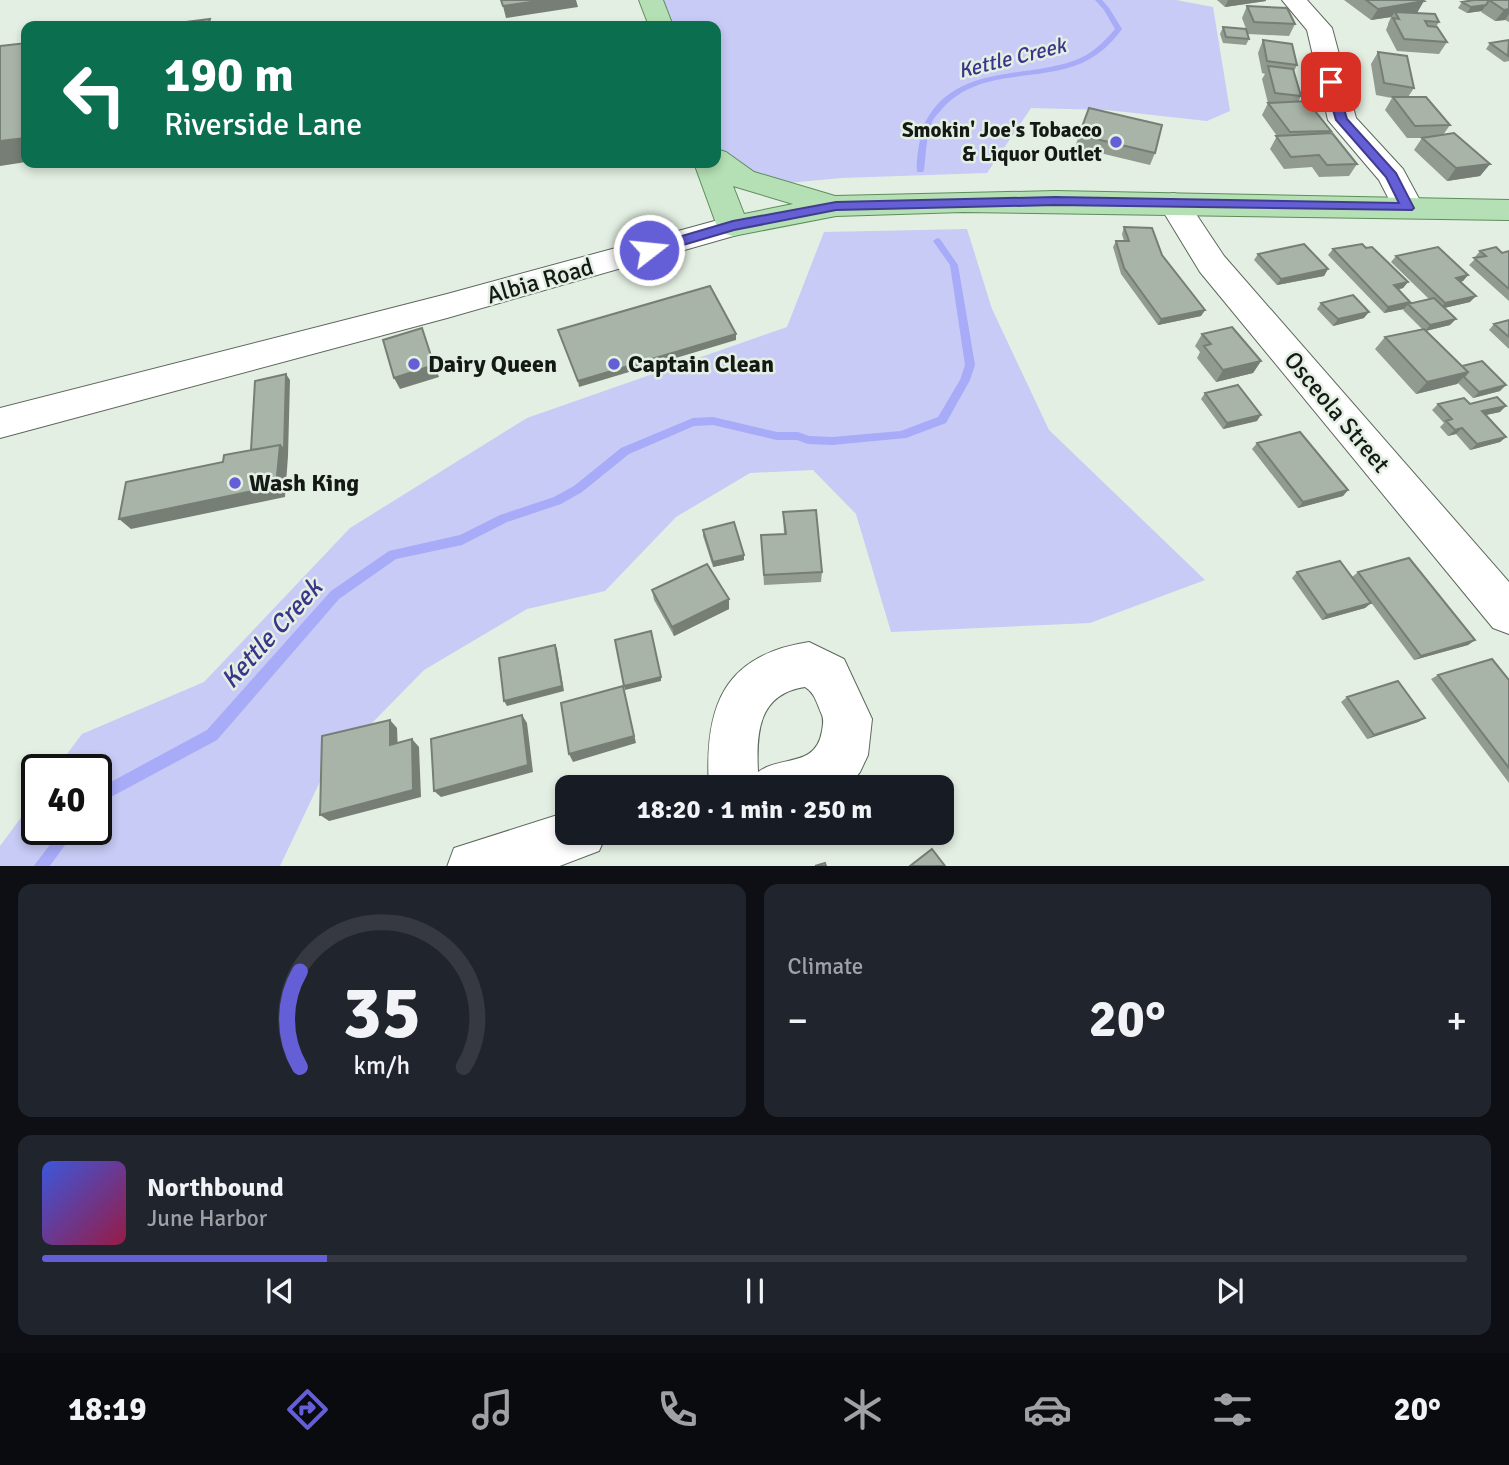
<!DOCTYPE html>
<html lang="en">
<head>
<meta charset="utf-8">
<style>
  :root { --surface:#171b24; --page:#20242c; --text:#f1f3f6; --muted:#9ea1a6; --line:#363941; --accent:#645ed7 }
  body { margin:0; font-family:Signika,sans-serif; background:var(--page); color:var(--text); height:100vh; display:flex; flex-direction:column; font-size:26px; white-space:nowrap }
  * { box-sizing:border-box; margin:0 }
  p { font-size:23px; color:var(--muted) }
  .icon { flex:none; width:38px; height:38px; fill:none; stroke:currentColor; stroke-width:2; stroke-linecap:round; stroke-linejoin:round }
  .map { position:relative; height:866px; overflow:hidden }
  .details { display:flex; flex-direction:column; gap:18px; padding:18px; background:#0d0f14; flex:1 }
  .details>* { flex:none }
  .top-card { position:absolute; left:21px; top:21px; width:700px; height:147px; border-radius:14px; box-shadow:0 4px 10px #0003; background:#0b6e4f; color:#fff; overflow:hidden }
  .speed { position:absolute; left:21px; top:754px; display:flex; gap:14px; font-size:35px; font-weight:700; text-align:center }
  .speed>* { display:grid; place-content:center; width:91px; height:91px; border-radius:50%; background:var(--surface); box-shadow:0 4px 10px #0003; line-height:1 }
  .speed .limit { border:4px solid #111; border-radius:10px; background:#fff; color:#111 }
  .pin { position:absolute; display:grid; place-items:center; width:60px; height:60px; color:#fff; margin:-30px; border-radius:14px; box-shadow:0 4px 10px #0006 }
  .me { position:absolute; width:77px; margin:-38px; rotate:74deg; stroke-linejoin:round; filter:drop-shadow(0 0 5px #0008) }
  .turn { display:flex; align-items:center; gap:24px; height:147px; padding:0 28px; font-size:32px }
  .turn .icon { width:91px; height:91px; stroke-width:2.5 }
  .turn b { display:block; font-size:49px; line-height:60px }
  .big { font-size:52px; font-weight:700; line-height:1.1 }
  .details .tile { flex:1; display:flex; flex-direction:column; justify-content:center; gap:10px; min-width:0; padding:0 24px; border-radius:14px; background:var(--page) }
  .details .dial { align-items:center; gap:0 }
  .dial svg { height:182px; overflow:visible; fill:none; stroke:var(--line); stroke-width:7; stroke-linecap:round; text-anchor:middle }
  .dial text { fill:var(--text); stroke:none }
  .song { display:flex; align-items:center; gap:21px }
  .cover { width:84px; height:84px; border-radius:10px; background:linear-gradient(135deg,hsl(230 70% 55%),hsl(340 70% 35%)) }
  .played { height:7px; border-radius:4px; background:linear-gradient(90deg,var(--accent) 20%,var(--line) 20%) }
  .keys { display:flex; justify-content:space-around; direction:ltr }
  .heat { display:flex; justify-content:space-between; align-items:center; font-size:38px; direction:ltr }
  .details .tiles { flex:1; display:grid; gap:18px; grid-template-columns:1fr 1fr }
  .tile:last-child { grid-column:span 2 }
  .trip { position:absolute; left:555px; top:775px; width:399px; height:70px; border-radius:14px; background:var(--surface); box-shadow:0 4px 10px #0003; font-weight:700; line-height:70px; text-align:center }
  .tab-bar { display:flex; height:112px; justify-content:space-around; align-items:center; background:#090b0e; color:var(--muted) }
  .tab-bar .icon { width:49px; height:49px }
  .tab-bar .current { color:var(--accent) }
  .tab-bar b { font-size:32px; color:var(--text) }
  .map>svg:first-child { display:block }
</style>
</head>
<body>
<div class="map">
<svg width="1509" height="867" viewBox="0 0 1509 867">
  <rect width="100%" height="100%" fill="#e3efe2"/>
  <!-- green -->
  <path fill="#c7cbf5" d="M 651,0 L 1176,0 L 1213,7 L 1230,111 L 1207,121 L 1107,110 L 1031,108 L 987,173 L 841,178 L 777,184 L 743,179 L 716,158 L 716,26 L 661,26 Z
    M 967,229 L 992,309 L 1049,430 L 1205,580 L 1090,623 L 891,632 L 856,514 L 813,470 L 750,473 L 676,517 L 605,591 L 527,609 L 424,670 L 325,771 L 280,866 L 0,867 L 0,846 L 37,796 L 37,830 L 96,830 L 96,770 L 55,770 L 82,734 L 204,682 L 350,528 L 527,418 L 787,327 L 824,232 Z"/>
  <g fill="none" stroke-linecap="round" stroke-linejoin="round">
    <!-- stream -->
    <path fill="#a7abf8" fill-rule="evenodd" d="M 1095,0 L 1102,0 L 1109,8 L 1122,29 C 1111,44 1099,55 1082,63 C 1035,83 979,67 942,109 C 938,114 934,117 932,122 C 926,137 926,154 924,170 L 923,172 L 917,172 C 916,162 918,150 920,140 C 922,126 927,117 936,106 C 971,67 1027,77 1073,61 C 1091,55 1103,43 1115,29 L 1104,10 Z
      M 937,238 L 940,239 L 958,265 L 975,365 L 970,380 L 946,423 L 906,438 L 832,445 L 808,444 L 797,440 L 777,440 L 713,425 L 694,426 L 629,454 L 582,492 L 561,504 L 507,522 L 462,545 L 396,559 L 339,599 L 217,740 L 96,805 L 96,790 L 207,730 L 331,591 L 389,551 L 460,535 L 500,515 L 554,497 L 574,486 L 621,448 L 693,418 L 713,417 L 777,432 L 798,432 L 809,436 L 832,437 L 901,431 L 938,417 L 960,380 L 965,365 L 950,265 L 933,241 Z
      M 61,830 L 76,830 L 49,867 L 33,867 Z"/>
    <defs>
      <path id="minor" d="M 1282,0 L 1307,0 L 1332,28 L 1356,118 L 1403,169 L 1424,208 L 1419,215 L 1408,218 L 1397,215 L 1379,180 L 1328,120 L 1307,30 Z
        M 1173,193 L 1184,196 L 1224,256 L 1509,582 L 1509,634 L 1493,628 L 1200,272 L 1158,203 L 1162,196 Z
        M 733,216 L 744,219 L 749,226 L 744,233 L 447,318 L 0,438 L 0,408 L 447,294 Z
        M 809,642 L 844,659 L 872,719 L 868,755 L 860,772 L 847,788 L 709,788 C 704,707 723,655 809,642 ZM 805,687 C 815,693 817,704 822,715 C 824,721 823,724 822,731 C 816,768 781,755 758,772 C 756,733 758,694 805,687 Z
        M 567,812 L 567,833 L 607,833 L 599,851 L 557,867 L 447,867 L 454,848 Z"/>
      <path id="major" d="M 639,0 L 663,0 L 673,26 L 649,26 Z
        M 716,149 L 726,152 L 754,172 L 835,196 L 1055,191 L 1509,200 L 1509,220 L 963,212 L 836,216 L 733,236 L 722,233 L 717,226 L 694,163 L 716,163 ZM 733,186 L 793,204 L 744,214 Z"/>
    </defs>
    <!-- minor casing -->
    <use href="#minor" stroke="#5d675c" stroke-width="2"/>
    <!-- major casing -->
    <use href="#major" stroke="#5d8d5c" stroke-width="2"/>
    <!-- minor -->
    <use href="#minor" fill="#fff" fill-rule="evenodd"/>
    <!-- major -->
    <use href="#major" fill="#b5e0b5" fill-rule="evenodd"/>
  </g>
  <!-- wall -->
  <path fill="#919b90" d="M 1217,0 L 1266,0 L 1266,1 L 1225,7 Z
    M 1344,0 L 1422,0 L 1417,13 L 1439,22 L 1436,27 L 1447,42 L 1439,54 L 1397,51 L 1386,30 L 1388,25 L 1388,24 L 1391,17 L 1371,20 Z
    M 1474,0 L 1509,0 L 1509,22 L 1505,20 L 1495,21 L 1481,12 L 1482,11 L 1467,13 L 1458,8 L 1462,2 Z
    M 1247,6 L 1295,24 L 1289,36 L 1248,34 L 1242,18 Z
    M 1223,27 L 1249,39 L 1246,45 L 1223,43 L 1220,34 Z
    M 1263,40 L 1297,65 L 1294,71 L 1301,96 L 1298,102 L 1331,131 L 1329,134 L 1357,164 L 1349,176 L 1319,177 L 1312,167 L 1284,169 L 1270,149 L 1277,136 L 1262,115 L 1268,103 L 1262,79 L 1265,74 L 1262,73 L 1258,53 Z
    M 1509,40 L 1509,61 L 1504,62 L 1486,49 L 1490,43 Z
    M 1378,52 L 1414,88 L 1408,97 L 1450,125 L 1443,135 L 1490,164 L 1480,176 L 1447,181 L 1414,150 L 1422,138 L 1407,138 L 1385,110 L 1392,98 L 1376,95 L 1371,64 Z
    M 1089,108 L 1155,153 L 1150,165 L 1075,147 Z
    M 1124,227 L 1162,255 L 1205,310 L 1201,316 L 1158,325 L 1121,274 L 1113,247 L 1116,241 L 1124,241 L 1122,234 Z
    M 1366,248 L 1408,282 L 1403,288 L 1398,290 L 1410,303 L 1429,299 L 1391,262 L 1396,256 L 1468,275 L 1463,281 L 1461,282 L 1470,302 L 1444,308 L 1450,325 L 1426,331 L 1462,366 L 1500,391 L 1473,398 L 1458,383 L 1457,384 L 1416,394 L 1375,349 L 1385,337 L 1422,329 L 1403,310 L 1404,309 L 1384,313 L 1328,255 L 1333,249 Z
    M 1480,251 L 1502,253 L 1509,251 L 1509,301 L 1469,265 L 1476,258 L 1475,257 Z
    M 1258,254 L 1328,269 L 1324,276 L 1277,285 L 1254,260 Z
    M 1321,303 L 1364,318 L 1333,326 L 1317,309 Z
    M 1509,320 L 1509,349 L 1489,330 L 1494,324 Z
    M 1202,334 L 1261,361 L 1253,373 L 1216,382 L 1197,358 L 1200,352 L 1195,346 Z
    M 1205,393 L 1257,421 L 1223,429 L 1201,399 Z
    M 1438,404 L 1470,404 L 1500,412 L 1486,415 L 1506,437 L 1500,442 L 1470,450 L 1456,434 L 1448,436 L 1440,427 L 1444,423 L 1432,410 Z
    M 1257,443 L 1348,490 L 1343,496 L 1298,508 L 1252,449 Z
    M 783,512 L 822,572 L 821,582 L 764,585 L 761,535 L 784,534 Z
    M 703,530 L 744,560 L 713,567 L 703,536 Z
    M 1297,572 L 1371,603 L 1365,608 L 1322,620 L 1292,578 Z
    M 1358,572 L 1475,640 L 1468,645 L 1414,660 L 1352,577 Z
    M 652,590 L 729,609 L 674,636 L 654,600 Z
    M 1438,675 L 1509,680 L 1509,783 L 1431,679 Z
    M 1347,697 L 1425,718 L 1418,722 L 1367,739 L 1341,702 Z"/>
  <!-- shaded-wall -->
  <path fill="#767e76" d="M 545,0 L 576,0 L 578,7 L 506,18 L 503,6 Z
    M 1228,0 L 1266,0 L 1266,1 L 1225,7 Z
    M 1424,1 L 1417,13 L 1395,12 L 1391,17 L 1371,20 L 1378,9 Z
    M 1486,5 L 1482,11 L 1467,13 L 1471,7 Z
    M 1509,9 L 1509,14 L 1505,20 L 1495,21 L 1504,10 Z
    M 26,138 L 26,162 L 0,166 L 0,141 Z
    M 1490,164 L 1480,176 L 1447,181 L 1456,168 Z
    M 1328,269 L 1324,276 L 1277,285 L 1281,279 Z
    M 1468,275 L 1463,281 L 1451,284 L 1456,278 Z
    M 1408,282 L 1403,288 L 1389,291 L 1394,285 Z
    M 1476,296 L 1470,302 L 1440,309 L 1445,303 Z
    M 1410,302 L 1404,309 L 1384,313 L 1388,307 Z
    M 1205,310 L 1201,316 L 1158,325 L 1161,319 Z
    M 1369,312 L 1364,318 L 1333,326 L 1338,319 Z
    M 1456,319 L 1450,325 L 1425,331 L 1430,325 Z
    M 422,328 L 439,377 L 400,389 L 394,378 Z
    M 736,334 L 736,340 L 579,387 L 578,381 Z
    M 1261,361 L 1253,373 L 1216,382 L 1223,370 Z
    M 1468,372 L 1457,384 L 1416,394 L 1427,382 Z
    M 286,374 L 290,380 L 288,456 L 285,497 L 131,529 L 119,519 L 276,486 Z
    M 1506,385 L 1500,391 L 1473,398 L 1479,392 Z
    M 1506,406 L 1500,412 L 1476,417 L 1482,411 Z
    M 1261,415 L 1257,421 L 1223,429 L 1227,423 Z
    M 1462,428 L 1456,434 L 1448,436 L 1455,430 Z
    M 1506,437 L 1500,442 L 1470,450 L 1477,444 Z
    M 1348,490 L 1343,496 L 1298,508 L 1303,502 Z
    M 744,555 L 744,560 L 713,567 L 713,562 Z
    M 729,599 L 729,609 L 674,636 L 672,627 Z
    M 1371,603 L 1365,608 L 1322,620 L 1327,615 Z
    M 1475,640 L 1468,645 L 1414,660 L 1421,656 Z
    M 555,645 L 557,649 L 564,691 L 507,706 L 504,701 Z
    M 661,677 L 661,681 L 625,690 L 624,686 Z
    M 623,686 L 636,743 L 573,762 L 569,754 Z
    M 522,715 L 527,723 L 533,772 L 441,797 L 434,791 Z
    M 1425,718 L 1418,722 L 1367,739 L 1374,735 Z
    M 390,720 L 397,728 L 398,752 L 390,745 Z
    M 412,739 L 419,747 L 421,797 L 329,821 L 320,815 Z"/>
  <!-- building -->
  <path fill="#a9b4a8" stroke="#767e76" stroke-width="2" d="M 501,0 L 545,0 L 503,6 Z
    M 1366,0 L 1422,0 L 1424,1 L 1378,9 Z
    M 1474,0 L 1489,0 L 1486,5 L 1471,7 L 1462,2 Z
    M 1489,0 L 1509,0 L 1509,9 L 1504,10 Z
    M 1247,6 L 1287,8 L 1295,24 L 1254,22 Z
    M 1395,12 L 1435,14 L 1439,22 L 1425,21 L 1428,26 L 1437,27 L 1447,42 L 1404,39 L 1393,18 L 1399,19 Z
    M 210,19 L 208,26 L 154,26 Z
    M 1223,27 L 1246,29 L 1249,39 L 1226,37 Z
    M 1263,40 L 1292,44 L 1297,65 L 1267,61 Z
    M 1509,40 L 1508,56 L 1490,43 Z
    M 26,43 L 26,138 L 0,141 L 0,46 Z
    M 1378,52 L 1407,56 L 1414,88 L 1384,83 Z
    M 1268,66 L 1293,69 L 1301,96 L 1275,93 Z
    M 1393,97 L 1426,97 L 1450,125 L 1415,126 Z
    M 1307,101 L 1331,131 L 1290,132 L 1268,103 Z
    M 1089,108 L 1162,125 L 1155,153 L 1079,135 Z
    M 1332,133 L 1357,164 L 1327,165 L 1319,155 L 1291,157 L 1276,136 Z
    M 1454,133 L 1490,164 L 1456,168 L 1422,138 Z
    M 1124,227 L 1152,228 L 1162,255 L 1205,310 L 1161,319 L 1124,268 L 1116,241 L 1129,241 Z
    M 1304,244 L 1328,269 L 1281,279 L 1258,254 Z
    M 1362,244 L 1366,248 L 1372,247 L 1408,282 L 1394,285 L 1410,302 L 1388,307 L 1333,249 Z
    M 1438,247 L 1468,275 L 1456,278 L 1476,296 L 1445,303 L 1396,256 Z
    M 1496,247 L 1502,253 L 1509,251 L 1509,289 L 1474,258 L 1486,256 L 1480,251 Z
    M 710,286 L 736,334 L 578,381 L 558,330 Z
    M 1353,295 L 1369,312 L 1338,319 L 1321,303 Z
    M 1434,298 L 1456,319 L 1430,325 L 1408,304 Z
    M 1509,320 L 1509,337 L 1494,324 Z
    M 1232,327 L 1261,361 L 1223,370 L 1204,346 L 1211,344 L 1202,334 Z
    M 422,328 L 434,365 L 394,378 L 383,340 Z
    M 1424,329 L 1468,372 L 1427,382 L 1385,337 Z
    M 1482,361 L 1506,385 L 1479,392 L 1464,377 L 1468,372 L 1462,366 Z
    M 286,374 L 284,450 L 280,445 L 251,450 L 255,381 Z
    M 1238,385 L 1261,415 L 1227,423 L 1205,393 Z
    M 1497,397 L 1506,406 L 1482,411 L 1506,437 L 1477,444 L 1462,428 L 1455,430 L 1446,421 L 1452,419 L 1438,404 L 1464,398 L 1470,404 Z
    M 1300,432 L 1348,490 L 1303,502 L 1257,443 Z
    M 280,445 L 276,486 L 119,519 L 126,482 L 223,462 L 224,455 Z
    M 816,510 L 822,572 L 764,575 L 761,535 L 786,534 L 783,512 Z
    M 734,522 L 744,555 L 713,562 L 703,530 Z
    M 1409,558 L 1475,640 L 1421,656 L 1358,572 Z
    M 1340,561 L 1371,603 L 1327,615 L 1297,572 Z
    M 707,564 L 729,599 L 672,627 L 652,590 Z
    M 651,631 L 661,677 L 624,686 L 615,640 Z
    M 555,645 L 562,686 L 504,701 L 499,658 Z
    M 1492,659 L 1509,680 L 1509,768 L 1438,675 Z
    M 1398,681 L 1425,718 L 1374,735 L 1347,697 Z
    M 623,686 L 634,736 L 569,754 L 561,703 Z
    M 522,715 L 528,765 L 434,791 L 431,739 Z
    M 390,720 L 390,745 L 412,739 L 413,790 L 320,815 L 322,736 Z
    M 932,849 L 945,866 L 910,866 Z
    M 825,863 L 826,866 L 815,866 Z"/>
  <!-- route -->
  <path fill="#645ed7" stroke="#413d8c" stroke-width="2" d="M 1331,79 L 1336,82 L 1347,119 L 1396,173 L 1414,208 L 1412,210 L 1055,205 L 836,210 L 734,230 L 649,255 L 642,250 L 644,247 L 733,221 L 836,202 L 1055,197 L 1399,203 L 1386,177 L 1336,120 L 1325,82 Z"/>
  <!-- markers -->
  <g fill="#645ed7" stroke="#e3efe2" stroke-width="2.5">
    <circle cx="1116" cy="142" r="7"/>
    <circle cx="414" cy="364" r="7"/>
    <circle cx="614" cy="364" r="7"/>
    <circle cx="235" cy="483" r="7"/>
  </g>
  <g text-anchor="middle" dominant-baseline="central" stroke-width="5" stroke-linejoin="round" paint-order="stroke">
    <!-- far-water labels -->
    <g font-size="21" font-style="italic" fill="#3a348b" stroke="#e3efe2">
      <text transform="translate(1012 58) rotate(-14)">Kettle Creek</text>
    </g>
    <!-- far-poi labels -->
    <g font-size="21" font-weight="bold" fill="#151915" stroke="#e3efe2" text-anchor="end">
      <text x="1102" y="130">Smokin' Joe's Tobacco<tspan x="1102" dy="24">&amp; Liquor Outlet</tspan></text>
    </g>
    <!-- street labels -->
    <g font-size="24" fill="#151915" stroke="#e3efe2">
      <text transform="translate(540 281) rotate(-16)">Albia Road</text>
      <text transform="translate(1337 412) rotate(50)">Osceola Street</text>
    </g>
    <!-- poi labels -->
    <g font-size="24" font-weight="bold" fill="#151915" stroke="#e3efe2" text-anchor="start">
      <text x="428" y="364">Dairy Queen</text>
      <text x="628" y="364">Captain Clean</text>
      <text x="249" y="483">Wash King</text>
    </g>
    <!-- water labels -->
    <g font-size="26" font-style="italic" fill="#3a348b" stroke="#e3efe2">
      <text transform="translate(272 634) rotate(-48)">Kettle Creek</text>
    </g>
  </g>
</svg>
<div class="speed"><div class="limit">40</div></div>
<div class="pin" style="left:1331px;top:82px;background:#d93025"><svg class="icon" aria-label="arrive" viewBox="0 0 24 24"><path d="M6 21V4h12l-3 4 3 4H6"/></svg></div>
<svg class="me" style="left:649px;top:250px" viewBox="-20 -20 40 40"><circle r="17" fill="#645ed7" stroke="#fff" stroke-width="3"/><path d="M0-11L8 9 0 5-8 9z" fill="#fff"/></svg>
<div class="trip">18:20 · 1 min · 250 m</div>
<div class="top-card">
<div class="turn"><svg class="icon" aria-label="left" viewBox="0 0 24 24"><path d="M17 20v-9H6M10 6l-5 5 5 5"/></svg><div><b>190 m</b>Riverside Lane</div></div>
</div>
</div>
<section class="details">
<div class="tiles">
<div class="tile dial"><svg viewBox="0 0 100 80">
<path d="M14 69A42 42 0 1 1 86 69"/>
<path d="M14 69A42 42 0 0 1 14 27" stroke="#645ed7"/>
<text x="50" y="56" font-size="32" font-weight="700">35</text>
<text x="50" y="72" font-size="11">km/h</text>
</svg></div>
<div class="tile"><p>Climate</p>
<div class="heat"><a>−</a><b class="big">20°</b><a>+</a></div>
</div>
<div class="tile">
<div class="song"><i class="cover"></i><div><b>Northbound</b><p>June Harbor</p></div></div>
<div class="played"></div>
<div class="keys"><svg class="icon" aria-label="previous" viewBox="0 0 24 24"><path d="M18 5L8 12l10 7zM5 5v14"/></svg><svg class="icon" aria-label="pause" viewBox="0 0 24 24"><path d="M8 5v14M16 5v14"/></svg><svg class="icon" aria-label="next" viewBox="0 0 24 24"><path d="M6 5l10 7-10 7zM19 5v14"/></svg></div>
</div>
</div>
</section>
<nav class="tab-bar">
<b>18:19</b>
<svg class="icon current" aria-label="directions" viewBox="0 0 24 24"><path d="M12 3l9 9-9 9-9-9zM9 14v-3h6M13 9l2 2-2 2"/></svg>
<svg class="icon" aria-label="music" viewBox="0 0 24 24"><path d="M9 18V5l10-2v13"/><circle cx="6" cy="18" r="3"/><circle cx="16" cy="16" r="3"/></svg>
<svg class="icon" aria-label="phone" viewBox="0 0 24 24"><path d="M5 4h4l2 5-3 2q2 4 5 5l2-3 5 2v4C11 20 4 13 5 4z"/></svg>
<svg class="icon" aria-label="climate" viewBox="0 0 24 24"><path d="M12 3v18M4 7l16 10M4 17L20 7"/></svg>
<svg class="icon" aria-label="car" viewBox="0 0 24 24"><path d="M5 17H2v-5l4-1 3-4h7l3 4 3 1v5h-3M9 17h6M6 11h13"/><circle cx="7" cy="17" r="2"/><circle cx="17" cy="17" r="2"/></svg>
<svg class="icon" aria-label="filters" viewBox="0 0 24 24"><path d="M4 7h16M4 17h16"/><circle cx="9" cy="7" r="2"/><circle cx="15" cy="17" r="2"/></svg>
<b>20°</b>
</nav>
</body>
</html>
